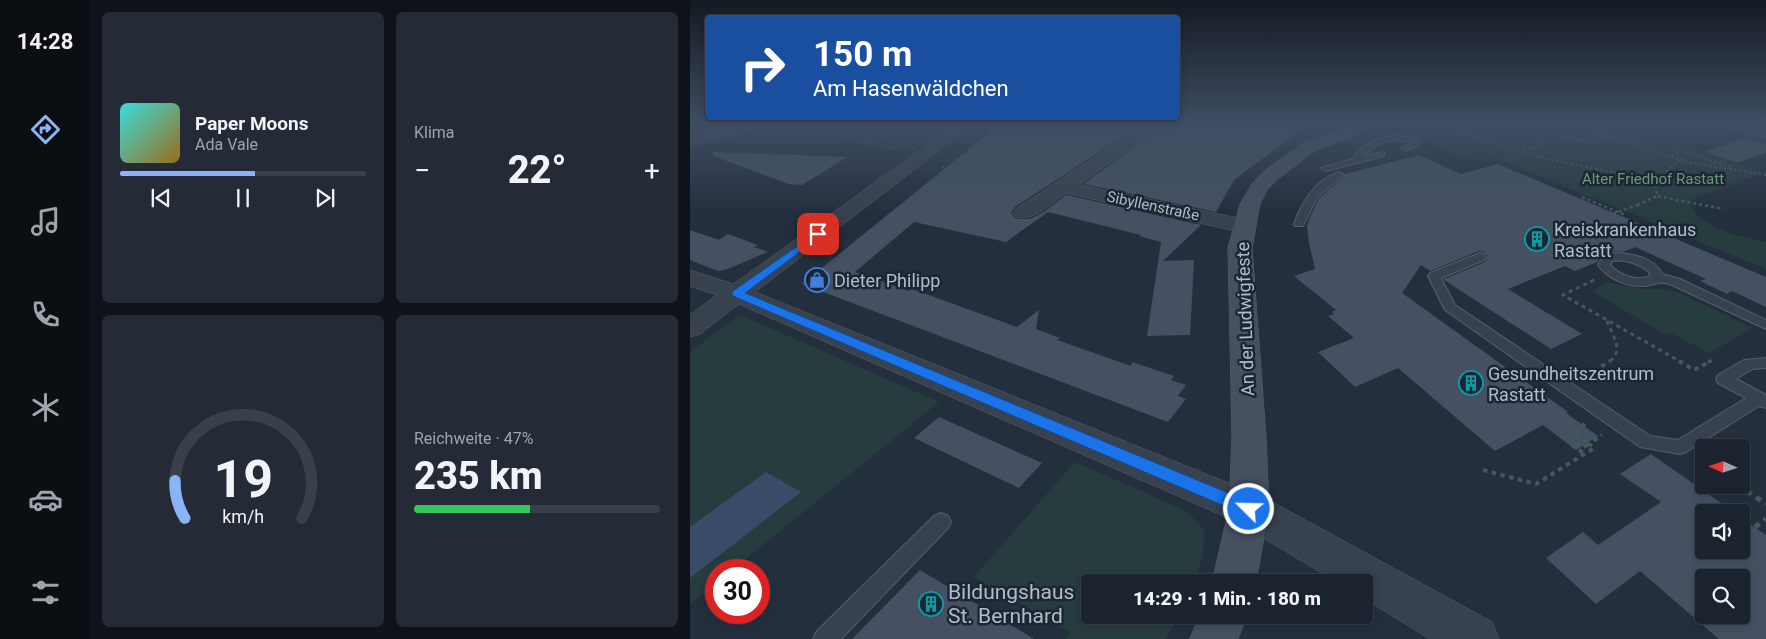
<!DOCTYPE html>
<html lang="de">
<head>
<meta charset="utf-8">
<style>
  :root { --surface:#1b232e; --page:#242b36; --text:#f1f3f6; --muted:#a0a4aa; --line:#39404a; --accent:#8ab4f8 }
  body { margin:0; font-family:Roboto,sans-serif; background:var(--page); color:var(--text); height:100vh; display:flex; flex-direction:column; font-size:19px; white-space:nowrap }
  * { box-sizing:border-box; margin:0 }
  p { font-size:16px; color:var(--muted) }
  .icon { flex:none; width:28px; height:28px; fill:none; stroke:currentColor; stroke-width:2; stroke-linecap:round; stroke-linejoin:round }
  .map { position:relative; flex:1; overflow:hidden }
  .details { display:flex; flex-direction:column; gap:12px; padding:12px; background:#0f1319; width:600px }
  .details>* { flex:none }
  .banner { position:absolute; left:15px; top:15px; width:475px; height:105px; border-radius:5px; box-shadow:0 2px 8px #0003,0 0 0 1px var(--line); background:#1a4fa0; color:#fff; overflow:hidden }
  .needle { width:32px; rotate:273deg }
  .fabs { position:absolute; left:1005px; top:439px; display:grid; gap:10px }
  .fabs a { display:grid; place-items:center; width:55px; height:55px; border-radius:5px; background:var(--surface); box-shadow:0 2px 8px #0003,0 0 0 1px var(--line); font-size:25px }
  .speed { position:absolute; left:15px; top:559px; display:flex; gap:10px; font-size:25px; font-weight:700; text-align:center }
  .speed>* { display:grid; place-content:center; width:65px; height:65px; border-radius:50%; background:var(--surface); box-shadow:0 2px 8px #0003,0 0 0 1px var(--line); line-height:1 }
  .speed .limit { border:8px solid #d22; background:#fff; color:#111 }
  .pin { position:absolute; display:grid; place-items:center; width:42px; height:42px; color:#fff; margin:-21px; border-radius:10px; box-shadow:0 2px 8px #0006 }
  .me { position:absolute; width:55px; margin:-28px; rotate:293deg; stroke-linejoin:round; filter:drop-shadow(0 0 4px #0008) }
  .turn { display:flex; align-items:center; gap:18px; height:105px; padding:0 25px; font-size:22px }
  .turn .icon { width:65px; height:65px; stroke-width:2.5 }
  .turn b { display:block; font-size:35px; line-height:42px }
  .big { font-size:38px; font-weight:800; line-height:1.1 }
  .details .tile { flex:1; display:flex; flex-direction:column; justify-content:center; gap:8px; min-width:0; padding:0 18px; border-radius:8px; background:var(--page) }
  .details .dial { align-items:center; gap:0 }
  .dial svg { height:130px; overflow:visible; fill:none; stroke:var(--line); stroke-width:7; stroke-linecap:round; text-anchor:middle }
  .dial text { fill:var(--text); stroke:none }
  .song { display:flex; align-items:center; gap:15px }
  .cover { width:60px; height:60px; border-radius:8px; background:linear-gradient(135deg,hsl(180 70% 55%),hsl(40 70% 35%)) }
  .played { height:5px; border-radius:2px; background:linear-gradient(90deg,var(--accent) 55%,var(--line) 55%) }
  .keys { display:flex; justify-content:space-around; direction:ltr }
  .heat { display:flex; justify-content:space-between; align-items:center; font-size:28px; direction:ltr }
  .charge { height:8px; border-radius:4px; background:linear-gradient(90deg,#34c759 47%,var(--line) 0) }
  .details .tiles { flex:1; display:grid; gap:12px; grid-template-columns:repeat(2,1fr) }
  .trip { position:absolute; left:391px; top:574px; width:292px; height:50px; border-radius:5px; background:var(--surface); box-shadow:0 2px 8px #0003,0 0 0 1px var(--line); font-weight:800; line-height:50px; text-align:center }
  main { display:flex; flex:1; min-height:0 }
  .tab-bar { display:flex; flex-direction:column; width:90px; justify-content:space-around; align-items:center; background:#0b0e12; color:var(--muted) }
  .tab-bar .icon { width:35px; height:35px }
  .tab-bar .selected { color:var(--accent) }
  .tab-bar b { font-size:22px; color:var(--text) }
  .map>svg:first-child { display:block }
</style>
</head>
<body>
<main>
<nav class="tab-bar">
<b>14:28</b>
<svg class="icon selected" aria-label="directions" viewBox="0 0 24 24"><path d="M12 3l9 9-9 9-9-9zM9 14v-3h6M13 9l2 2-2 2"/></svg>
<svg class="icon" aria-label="music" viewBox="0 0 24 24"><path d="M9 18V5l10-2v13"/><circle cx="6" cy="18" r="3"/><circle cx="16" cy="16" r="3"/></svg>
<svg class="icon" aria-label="phone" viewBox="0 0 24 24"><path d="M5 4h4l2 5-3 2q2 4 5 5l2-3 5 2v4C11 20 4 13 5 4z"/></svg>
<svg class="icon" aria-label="climate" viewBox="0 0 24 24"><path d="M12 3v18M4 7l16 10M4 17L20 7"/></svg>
<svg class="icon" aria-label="car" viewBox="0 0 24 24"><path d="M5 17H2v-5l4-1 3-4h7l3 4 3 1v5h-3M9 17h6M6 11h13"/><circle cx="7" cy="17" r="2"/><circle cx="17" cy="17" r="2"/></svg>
<svg class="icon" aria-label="filters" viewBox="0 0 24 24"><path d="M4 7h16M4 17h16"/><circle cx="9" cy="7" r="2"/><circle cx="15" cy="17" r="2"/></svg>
</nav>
<section class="details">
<div class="tiles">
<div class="tile">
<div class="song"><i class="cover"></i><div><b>Paper Moons</b><p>Ada Vale</p></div></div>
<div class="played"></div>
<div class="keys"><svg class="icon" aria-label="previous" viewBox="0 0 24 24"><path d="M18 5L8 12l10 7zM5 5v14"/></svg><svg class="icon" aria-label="pause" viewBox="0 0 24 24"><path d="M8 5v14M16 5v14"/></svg><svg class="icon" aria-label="next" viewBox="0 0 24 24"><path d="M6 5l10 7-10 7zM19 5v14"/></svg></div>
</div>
<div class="tile"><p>Klima</p>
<div class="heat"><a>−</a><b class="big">22°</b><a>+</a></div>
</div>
<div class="tile dial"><svg viewBox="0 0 100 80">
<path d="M14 69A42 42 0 1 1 86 69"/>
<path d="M14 69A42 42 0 0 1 8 46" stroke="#8ab4f8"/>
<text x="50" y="56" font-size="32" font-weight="700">19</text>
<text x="50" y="72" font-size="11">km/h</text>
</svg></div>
<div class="tile"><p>Reichweite · 47%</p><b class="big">235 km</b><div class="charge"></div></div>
</div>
</section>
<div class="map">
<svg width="1076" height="639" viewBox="0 0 1076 639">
  <rect width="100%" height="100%" fill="#242f3e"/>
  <!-- green -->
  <path fill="#263c3f" d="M 107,123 L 265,123 L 223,150 Z
    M 712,123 L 919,123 L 1074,172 L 1003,199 L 1000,202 C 1006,227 1054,238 1076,242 L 1076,269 L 808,159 L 779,160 L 703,127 Z
    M 918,282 L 949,289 L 972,289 L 987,292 L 1063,328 L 1019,353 L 981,333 L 976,335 L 902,291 Z
    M 50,315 L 249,402 L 42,570 L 26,570 L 26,583 L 0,604 L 0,352 Z
    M 385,462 L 498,512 L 514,530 L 513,555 L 504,582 L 400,582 L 400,615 L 489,615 L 476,639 L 375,639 L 380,632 L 284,577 Z"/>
  <!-- water -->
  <path fill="#394c67" d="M 76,472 L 111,492 L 0,578 L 0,527 Z"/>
  <!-- building -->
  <path fill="#455162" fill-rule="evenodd" d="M 453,123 L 325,207 L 321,213 L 326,219 L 340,219 L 354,212 L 376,195 L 511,225 L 473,261 L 504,260 L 500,335 L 457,336 L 471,242 L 449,236 L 451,235 L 358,212 L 316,242 L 224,222 L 165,272 L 219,291 L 222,289 L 327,327 L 349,310 L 346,329 L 370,338 L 367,340 L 441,366 L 442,362 L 484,376 L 481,380 L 496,385 L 488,396 L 496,399 L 478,422 L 112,284 L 305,128 L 313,124 Z
    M 477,123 L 621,123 L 544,180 L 526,212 L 394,184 Z
    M 1055,138 L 1076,144 L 1076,152 L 1048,163 L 1014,152 Z
    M 23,152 L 157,157 L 112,185 L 99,184 L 23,156 Z
    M 729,155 L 771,174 L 808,164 L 1076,277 L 1076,307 L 1042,291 L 1037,294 L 1010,281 L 1016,279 L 945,247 L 933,252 L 922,251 L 912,254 L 907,262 L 885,271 L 875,266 L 818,289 L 892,334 L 861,349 L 754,280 L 754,279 L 795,262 L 798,256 L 794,252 L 789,251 L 740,271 L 731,265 L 712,293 L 878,412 L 876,413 L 908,436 L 886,450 L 853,425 L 805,451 L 708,368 L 665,387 L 628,352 L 664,338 L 638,316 L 644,314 L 642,312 L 646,310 L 604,276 L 625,269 L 619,243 L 617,226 L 619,219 L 629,198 L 655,176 L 655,174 Z
    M 0,230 L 29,240 L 38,234 L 68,245 L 64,247 L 78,252 L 35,270 L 28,271 L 0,260 Z
    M 249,417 L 352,463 L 329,488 L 224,438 Z
    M 961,454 L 1044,512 L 1014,512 L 1014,550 L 1051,550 L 1051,518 L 1076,535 L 1076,639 L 1029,639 L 950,571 L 906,604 L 856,558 L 893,532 L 908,545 L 971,502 L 930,474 ZM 1014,578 L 1051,578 L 1051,615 L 1014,615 Z
    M 230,570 L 344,639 L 162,639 Z"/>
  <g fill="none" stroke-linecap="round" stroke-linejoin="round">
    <defs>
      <path id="lane" d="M 708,135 L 727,139 L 728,146 L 715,151 L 711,148 L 720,144 L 720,142 C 702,136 686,144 673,156 L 694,152 L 694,156 L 636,171 L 631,168 L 662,159 L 674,146 L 689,139 Z
        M 649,172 L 654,175 L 627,197 L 613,226 L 605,226 L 604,224 C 611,203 626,179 649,172 Z
        M 790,253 L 794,254 L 796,257 L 794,260 L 751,278 L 765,305 L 960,436 L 988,440 L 1056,398 L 1028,383 L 1026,379 L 1028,375 L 1054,360 L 1076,358 L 1076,368 L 1062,369 L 1046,379 L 1076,395 L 1076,408 L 1069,406 L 996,452 L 990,454 L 950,447 L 755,310 L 738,276 L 740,273 Z
        M 923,253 C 939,253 965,257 972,274 L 990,279 L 1076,320 L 1076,329 L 982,285 C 967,280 968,285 954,286 C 937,287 918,279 908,265 L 913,256 ZM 922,261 C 936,259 949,264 959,272 L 960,276 C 946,282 930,275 920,265 Z
        M 251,513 L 258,516 L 261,522 L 258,528 L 151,639 L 123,639 L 127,631 L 244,516 Z"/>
      <path id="street" d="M 52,123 L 78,123 L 76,126 L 0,147 L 0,137 Z
        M 268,123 L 285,123 L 65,292 L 573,497 L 802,622 L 809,639 L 740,639 L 675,599 L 675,582 L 647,582 L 545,521 L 49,304 L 10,334 L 0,337 L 0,315 L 27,295 L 0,286 L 0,270 L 43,284 Z
        M 457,123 L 475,123 L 389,185 L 562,221 L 565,226 L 562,231 L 554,233 L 376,193 C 362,203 344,222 326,217 L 323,213 L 326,209 Z
        M 1029,123 L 1055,123 L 1076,129 L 1076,139 L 1031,126 Z"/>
      <path id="secondary" d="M 666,123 L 688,123 L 686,126 L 623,152 L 588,179 L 577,190 L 570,204 L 562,248 L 576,437 L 579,509 L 566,582 L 522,582 L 539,509 L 542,437 L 538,248 L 550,204 L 562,184 L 574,171 L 611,144 Z
        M 510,615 L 557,615 L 548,639 L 500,639 Z"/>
    </defs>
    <!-- lane casing -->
    <use href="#lane" stroke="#565f6c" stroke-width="2"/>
    <!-- street casing -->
    <use href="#street" stroke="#565f6c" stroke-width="1"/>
    <!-- secondary casing -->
    <use href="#secondary" stroke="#565f6c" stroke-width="1"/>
    <!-- path-far4 -->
    <path stroke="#44595c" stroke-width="2" stroke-dasharray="2.5 2.5" stroke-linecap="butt" d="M 97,123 L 206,149
      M 755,123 L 751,124 L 805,144 L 853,158 L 965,181
      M 881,123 L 997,162 L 1076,175
      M 105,126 L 116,123
      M 228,132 L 239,123
      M 828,151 L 876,138 L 904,142 L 919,137
      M 982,156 L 990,151 L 1042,167
      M 252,167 L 297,172 L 342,181
      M 966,186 L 965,181 L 990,160"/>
    <!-- path-far3 -->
    <path stroke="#44595c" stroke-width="2.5" stroke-dasharray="3 3" stroke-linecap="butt" d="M 966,185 L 967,196 L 1033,209
      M 892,197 L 935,215
      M 947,205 L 967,196"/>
    <!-- path-far2 -->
    <path stroke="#44595c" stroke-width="3" stroke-dasharray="4 4" stroke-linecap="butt" d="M 904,280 L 873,295 L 991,362
      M 917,321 C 923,336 935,352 918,362
      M 1018,362 L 1023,360"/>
    <!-- path-far1 -->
    <path stroke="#44595c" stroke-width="4" stroke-dasharray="4.5 4.5" stroke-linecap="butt" d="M 989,361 L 1004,370 L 1021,361
      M 896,376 L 920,361
      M 895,424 L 883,432 L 899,444 L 892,448 L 885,443 L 882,445 L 895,454
      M 793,470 L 846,484 L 904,448 L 899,444 L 912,435"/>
    <!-- path -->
    <path stroke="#44595c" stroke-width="5" stroke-dasharray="5.5 5.5" stroke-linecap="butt" d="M 1048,485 L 1076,504
      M 1065,527 L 1076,519"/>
    <!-- lane -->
    <use href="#lane" fill="#38414e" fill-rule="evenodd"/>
    <!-- street -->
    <use href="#street" fill="#38414e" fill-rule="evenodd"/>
    <!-- secondary -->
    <use href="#secondary" fill="#465061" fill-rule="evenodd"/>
    <!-- path-bridge -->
    <path stroke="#44595c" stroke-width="2.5" stroke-dasharray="3 3" stroke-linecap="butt" d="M 923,214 L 947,205"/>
  </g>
  <!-- sky -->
  <linearGradient id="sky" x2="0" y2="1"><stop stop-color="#141a22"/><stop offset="0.58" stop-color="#3f4d63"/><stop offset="1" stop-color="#3f4d63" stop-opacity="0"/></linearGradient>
  <rect width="1076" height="213" fill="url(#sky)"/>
  <!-- route -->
  <path fill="#1a73e8" stroke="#114b97" d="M 128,232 L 132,234 L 131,236 L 55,293 L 565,504 L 567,509 L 565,514 L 559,516 L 553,514 L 43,296 L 42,294 L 43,291 Z"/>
  <!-- icons -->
  <defs>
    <symbol id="building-ring" viewBox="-11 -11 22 22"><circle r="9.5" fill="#1d2633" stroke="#0f9aa8" stroke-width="1.5"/><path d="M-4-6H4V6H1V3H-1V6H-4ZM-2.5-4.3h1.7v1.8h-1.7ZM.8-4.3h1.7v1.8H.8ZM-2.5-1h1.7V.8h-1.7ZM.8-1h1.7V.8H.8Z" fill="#0f9aa8"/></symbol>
    <symbol id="shop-ring" viewBox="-11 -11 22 22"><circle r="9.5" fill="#1d2633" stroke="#3f7fe0" stroke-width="1.5"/><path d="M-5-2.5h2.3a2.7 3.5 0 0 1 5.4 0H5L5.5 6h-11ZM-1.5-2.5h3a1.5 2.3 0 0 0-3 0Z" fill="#3f7fe0"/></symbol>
  </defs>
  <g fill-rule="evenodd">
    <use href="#building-ring" x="833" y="225" width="28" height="28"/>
    <use href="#shop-ring" x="113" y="266" width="28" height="28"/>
    <use href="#building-ring" x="767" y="369" width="28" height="28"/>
    <use href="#building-ring" x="227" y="590" width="28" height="28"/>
  </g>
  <g text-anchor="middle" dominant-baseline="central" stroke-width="5" stroke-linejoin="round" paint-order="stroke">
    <!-- far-park labels -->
    <g font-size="15" fill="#6b9a76" stroke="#1d2633">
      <text x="963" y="179">Alter Friedhof Rastatt</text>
    </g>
    <!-- far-street labels -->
    <g font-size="15" fill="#b4bcc9" stroke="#1d2633">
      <text transform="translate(463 206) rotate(12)">Sibyllenstraße</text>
    </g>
    <!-- poi labels -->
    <g font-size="18" fill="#b4bcc9" stroke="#1d2633" text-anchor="start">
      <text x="864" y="229">Kreiskrankenhaus<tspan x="864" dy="21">Rastatt</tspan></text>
      <text x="144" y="280">Dieter Philipp</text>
      <text x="798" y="373">Gesundheitszentrum<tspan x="798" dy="21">Rastatt</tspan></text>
    </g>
    <!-- street labels -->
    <g font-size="18" fill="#b4bcc9" stroke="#1d2633">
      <text transform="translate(555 319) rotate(-92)">An der Ludwigfeste</text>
    </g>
    <!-- near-poi labels -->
    <g font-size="21" fill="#b4bcc9" stroke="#1d2633" text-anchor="start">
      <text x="258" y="592">Bildungshaus<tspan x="258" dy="24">St. Bernhard</tspan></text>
    </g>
  </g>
</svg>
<div class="fabs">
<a><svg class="needle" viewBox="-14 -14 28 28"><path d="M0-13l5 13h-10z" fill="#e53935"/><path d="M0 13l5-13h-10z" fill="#a0a4aa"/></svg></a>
<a><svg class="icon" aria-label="sound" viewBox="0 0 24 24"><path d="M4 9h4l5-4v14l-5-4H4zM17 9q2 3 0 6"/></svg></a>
<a><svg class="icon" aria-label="search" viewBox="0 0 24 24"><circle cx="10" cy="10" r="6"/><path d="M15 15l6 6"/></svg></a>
</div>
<div class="speed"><div class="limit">30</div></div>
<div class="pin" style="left:128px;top:234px;background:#d93025"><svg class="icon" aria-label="arrive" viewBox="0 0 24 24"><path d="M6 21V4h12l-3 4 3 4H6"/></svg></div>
<svg class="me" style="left:559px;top:509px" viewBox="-20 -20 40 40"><circle r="17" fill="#1a73e8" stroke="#fff" stroke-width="3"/><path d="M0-11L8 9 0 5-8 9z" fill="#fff"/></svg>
<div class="trip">14:29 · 1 Min. · 180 m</div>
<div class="banner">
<div class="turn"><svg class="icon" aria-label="right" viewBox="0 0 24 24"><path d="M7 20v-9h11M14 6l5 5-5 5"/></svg><div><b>150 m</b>Am Hasenwäldchen</div></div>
</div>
</div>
</main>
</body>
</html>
